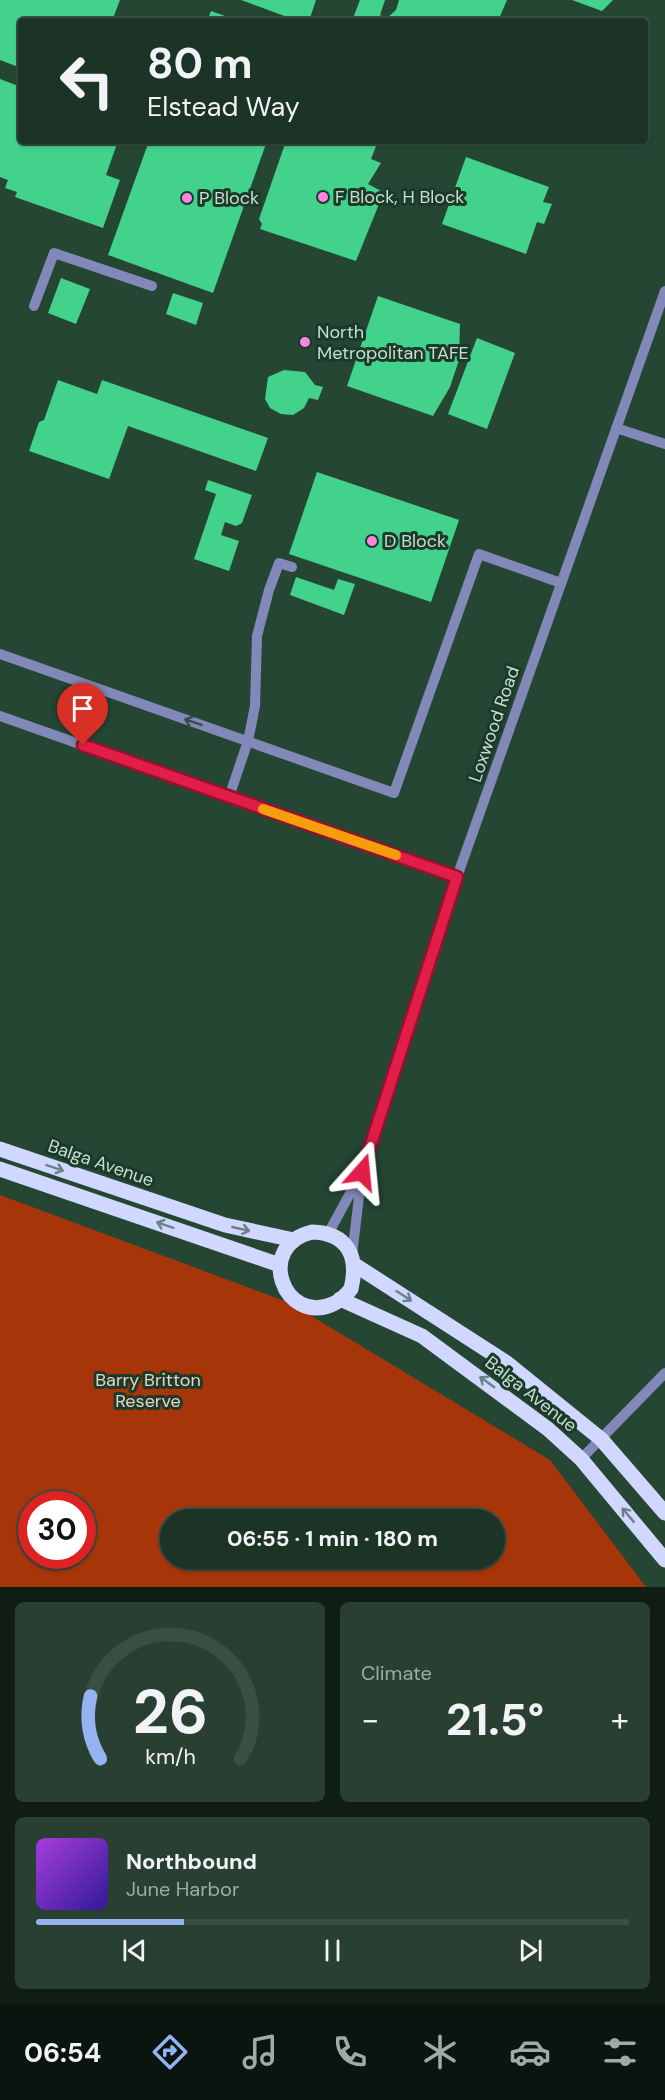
<!DOCTYPE html>
<html lang="en">
<head>
<meta charset="utf-8">
<style>
  :root { --surface:#1c3426; --page:#293f32; --text:#f1f3f6; --muted:#a0aaa7; --line:#3a4f43; --accent:#95b2f1 }
  body { margin:0; font-family:"DM Sans",sans-serif; background:var(--page); color:var(--text); height:100vh; display:flex; flex-direction:column; font-size:22px; white-space:nowrap }
  * { box-sizing:border-box; margin:0 }
  p { font-size:20px; color:var(--muted) }
  .icon { flex:none; width:33px; height:33px; fill:none; stroke:currentColor; stroke-width:2; stroke-linecap:round; stroke-linejoin:round }
  .map { position:relative; height:1587px; overflow:hidden }
  .sheet { display:flex; flex-direction:column; gap:15px; padding:15px; background:#0f1d15; flex:1 }
  .sheet>* { flex:none }
  .hud { position:absolute; left:18px; top:18px; width:630px; height:126px; border-radius:6px; box-shadow:0 2px 4px #0004,0 0 0 2px var(--line); background:#1c3426; color:var(--text); overflow:hidden }
  .speed { position:absolute; left:18px; top:1491px; display:flex; gap:12px; font-size:30px; font-weight:700; text-align:center }
  .speed>* { display:grid; place-content:center; width:78px; height:78px; border-radius:50%; background:var(--surface); box-shadow:0 2px 4px #0004,0 0 0 2px var(--line); line-height:1 }
  .speed .limit { border:9px solid #d22; background:#fff; color:#111 }
  .pin { position:absolute; display:grid; place-items:center; width:51px; height:51px; color:#fff; margin:-62px -26px; border-radius:50% 50% 50% 0; rotate:-45deg; box-shadow:0 0 6px #0007 }
  .pin .icon { rotate:45deg }
  .me { position:absolute; width:66px; margin:-33px; rotate:18deg; stroke-linejoin:round; filter:drop-shadow(0 0 4px #0008) }
  .turn { display:flex; align-items:center; gap:21px; height:126px; padding:0 30px; font-size:27px }
  .turn .icon { width:78px; height:78px; stroke-width:2.5 }
  .turn b { display:block; font-size:42px; line-height:51px }
  .big { font-size:45px; font-weight:700; line-height:1.1 }
  .sheet .tile { flex:1; display:flex; flex-direction:column; justify-content:center; gap:9px; min-width:0; padding:0 21px; border-radius:9px; background:var(--page) }
  .sheet .dial { align-items:center; gap:0 }
  .dial svg { height:156px; overflow:visible; fill:none; stroke:var(--line); stroke-width:7; stroke-linecap:round; text-anchor:middle }
  .dial text { fill:var(--text); stroke:none }
  .song { display:flex; align-items:center; gap:18px }
  .cover { width:72px; height:72px; border-radius:9px; background:linear-gradient(135deg,hsl(280 70% 55%),hsl(250 70% 35%)) }
  .played { height:6px; border-radius:3px; background:linear-gradient(90deg,var(--accent) 25%,var(--line) 25%) }
  .keys { display:flex; justify-content:space-around; direction:ltr }
  .heat { display:flex; justify-content:space-between; align-items:center; font-size:33px; direction:ltr }
  .sheet .tiles { flex:1; display:grid; gap:15px; grid-template-columns:1fr 1fr }
  .tile:last-child { grid-column:span 2 }
  .trip { position:absolute; left:160px; top:1509px; width:345px; height:60px; border-radius:30px; background:var(--surface); box-shadow:0 2px 4px #0004,0 0 0 2px var(--line); font-weight:700; line-height:60px; text-align:center }
  .tab-bar { display:flex; height:96px; justify-content:space-around; align-items:center; background:#0b150f; color:var(--muted) }
  .tab-bar .icon { width:42px; height:42px }
  .tab-bar .selected { color:var(--accent) }
  .tab-bar b { font-size:27px; color:var(--text) }
  .map>svg:first-child { display:block }
</style>
</head>
<body>
<div class="map">
<svg width="665" height="1587" viewBox="0 0 665 1587">
  <rect width="100%" height="100%" fill="#254633"/>
  <!-- green -->
  <path fill="#a7350a" fill-rule="evenodd" d="M 0,1195 L 290,1303 L 550,1460 L 646,1587 L 0,1587 ZM 32,1504 L 82,1504 L 82,1556 L 32,1556 ZM 171,1520 L 495,1520 L 495,1558 L 171,1558 Z"/>
  <!-- building -->
  <path fill="#42d28c" d="M 0,0 L 120,0 L 112,21 L 21,21 L 21,68 L 0,60 Z
    M 241,0 L 316,0 L 309,21 L 298,21 Z
    M 360,0 L 385,0 L 380,15 L 386,19 L 396,10 L 399,0 L 507,0 L 498,21 L 352,21 Z
    M 572,0 L 613,0 L 602,11 Z
    M 211,11 L 231,18 L 230,21 L 207,21 Z
    M 0,79 L 21,87 L 21,141 L 118,141 L 106,175 L 120,180 L 103,228 L 15,197 L 17,192 L 5,188 L 8,180 L 0,177 Z
    M 149,141 L 267,141 L 213,293 L 108,255 Z
    M 286,141 L 378,141 L 371,159 L 381,163 L 368,184 L 381,191 L 379,204 L 356,261 L 260,229 L 262,224 L 259,219 Z
    M 466,157 L 549,187 L 543,202 L 552,204 L 544,224 L 537,222 L 526,254 L 442,224 Z
    M 61,278 L 90,289 L 76,324 L 48,313 Z
    M 173,293 L 203,303 L 196,325 L 166,314 Z
    M 378,296 L 460,324 L 459,360 L 450,387 L 433,416 L 347,386 Z
    M 477,338 L 515,353 L 487,429 L 448,414 Z
    M 284,370 L 305,372 L 315,385 L 323,387 L 318,400 L 309,398 L 304,408 L 293,415 L 281,414 L 270,408 L 265,399 L 268,377 Z
    M 58,380 L 97,394 L 102,380 L 268,438 L 256,471 L 128,426 L 109,479 L 29,451 L 39,422 L 44,420 Z
    M 317,472 L 459,520 L 431,602 L 289,554 Z
    M 208,480 L 252,495 L 242,523 L 236,526 L 225,522 L 221,535 L 239,541 L 229,571 L 194,559 L 216,494 L 205,490 Z
    M 296,577 L 334,590 L 338,579 L 355,584 L 344,615 L 290,595 Z"/>
  <g fill="none" stroke-linecap="round" stroke-linejoin="round">
    <!-- minor -->
    <path stroke="#8289b8" stroke-width="10" d="M 34,306 L 54,253 L 152,286
      M 616,428 L 665,444
      M 0,654 L 394,793 L 479,554 L 561,583
      M 0,716 L 457,877
      M 229,797 L 248,741 L 255,706 L 257,636 L 269,590 L 279,563 L 292,567
      M 328,1234 L 359,1177
      M 352,1255 L 362,1172 L 457,877 L 665,291
      M 581,1459 L 665,1373"/>
    <!-- major -->
    <path stroke="#d1d8ff" stroke-width="15" d="M 0,1149 L 225,1225 L 294,1240
      M 0,1169 L 280,1265
      M 312,1232 C 348,1233 359,1257 351,1289 C 346,1295 340,1301 333,1304 C 284,1326 254,1246 312,1232 Z
      M 355,1265 L 507,1363 L 601,1439 L 665,1513
      M 340,1299 L 422,1336 L 548,1429 L 581,1459 L 665,1560"/>
  </g>
  <!-- one-way arrows -->
  <defs><path id="oneway-shaft" d="M-6 0H5M1.5-3L5.5 0L1.5 3" fill="none" stroke-width="1.6" stroke-linecap="round" stroke-linejoin="round" transform="scale(1.5)"/></defs>
  <use stroke="#344e4d" href="#oneway-shaft" transform="translate(193 722) rotate(-161)"/>
  <g stroke="#6c8289">
    <use href="#oneway-shaft" transform="translate(55 1168) rotate(19)"/>
    <use href="#oneway-shaft" transform="translate(165 1225) rotate(-161)"/>
    <use href="#oneway-shaft" transform="translate(241 1229) rotate(13)"/>
    <use href="#oneway-shaft" transform="translate(404 1296) rotate(33)"/>
    <use href="#oneway-shaft" transform="translate(487 1382) rotate(-144)"/>
    <use href="#oneway-shaft" transform="translate(628 1515) rotate(-130)"/>
  </g>
  <g fill="none" stroke-linecap="round" stroke-linejoin="round">
    <defs>
      <path id="route" d="M 83,745 L 457,877 L 362,1172"/>
    </defs>
    <!-- route casing -->
    <use href="#route" stroke="#92132f" stroke-width="15"/>
    <!-- route -->
    <use href="#route" stroke="#e11d48" stroke-width="10"/>
    <!-- slow -->
    <path stroke="#f59e0b" stroke-width="10" d="M 263,809 L 396,855"/>
  </g>
  <!-- markers -->
  <g fill="#fe85e0" stroke="#1a3b29" stroke-width="2">
    <circle cx="323" cy="197" r="6"/>
    <circle cx="187" cy="198" r="6"/>
    <circle cx="305" cy="342" r="6"/>
    <circle cx="372" cy="541" r="6"/>
  </g>
  <g text-anchor="middle" dominant-baseline="central" stroke-width="6" stroke-linejoin="round" paint-order="stroke">
    <!-- poi labels -->
    <g font-size="18" fill="#caddd1" stroke="#1a3b29" text-anchor="start">
      <text x="335" y="197">F Block, H Block</text>
      <text x="199" y="198">P Block</text>
      <text x="317" y="332">North<tspan x="317" dy="21">Metropolitan TAFE</tspan></text>
      <text x="384" y="541">D Block</text>
    </g>
    <!-- street labels -->
    <g font-size="18" fill="#caddd1" stroke="#1a3b29">
      <text transform="translate(494 724) rotate(-71)">Loxwood Road</text>
      <text transform="translate(101 1163) rotate(19)">Balga Avenue</text>
      <text transform="translate(531 1394) rotate(38)">Balga Avenue</text>
    </g>
    <!-- park labels -->
    <g font-size="18" fill="#efd0c6" stroke="#1a3b29">
      <text x="148" y="1380">Barry Britton<tspan x="148" dy="21">Reserve</tspan></text>
    </g>
  </g>
</svg>
<div class="speed"><div class="limit">30</div></div>
<div class="pin" style="left:83px;top:745px;background:#d93025"><svg class="icon" aria-label="arrive" viewBox="0 0 24 24"><path d="M6 21V4h12l-3 4 3 4H6"/></svg></div>
<svg class="me" style="left:362px;top:1172px" viewBox="-20 -20 40 40"><path d="M0-17L14 15 0 8-14 15z" fill="#e11d48" stroke="#fff" stroke-width="4"/></svg>
<div class="trip">06:55 · 1 min · 180 m</div>
<div class="hud">
<div class="turn"><svg class="icon" aria-label="left" viewBox="0 0 24 24"><path d="M17 20v-9H6M10 6l-5 5 5 5"/></svg><div><b>80 m</b>Elstead Way</div></div>
</div>
</div>
<section class="sheet">
<div class="tiles">
<div class="tile dial"><svg viewBox="0 0 100 80">
<path d="M14 69A42 42 0 1 1 86 69"/>
<path d="M14 69A42 42 0 0 1 9 37" stroke="#95b2f1"/>
<text x="50" y="56" font-size="32" font-weight="700">26</text>
<text x="50" y="72" font-size="11">km/h</text>
</svg></div>
<div class="tile"><p>Climate</p>
<div class="heat"><a>−</a><b class="big">21.5°</b><a>+</a></div>
</div>
<div class="tile">
<div class="song"><i class="cover"></i><div><b>Northbound</b><p>June Harbor</p></div></div>
<div class="played"></div>
<div class="keys"><svg class="icon" aria-label="previous" viewBox="0 0 24 24"><path d="M18 5L8 12l10 7zM5 5v14"/></svg><svg class="icon" aria-label="pause" viewBox="0 0 24 24"><path d="M8 5v14M16 5v14"/></svg><svg class="icon" aria-label="next" viewBox="0 0 24 24"><path d="M6 5l10 7-10 7zM19 5v14"/></svg></div>
</div>
</div>
</section>
<nav class="tab-bar">
<b>06:54</b>
<svg class="icon selected" aria-label="directions" viewBox="0 0 24 24"><path d="M12 3l9 9-9 9-9-9zM9 14v-3h6M13 9l2 2-2 2"/></svg>
<svg class="icon" aria-label="music" viewBox="0 0 24 24"><path d="M9 18V5l10-2v13"/><circle cx="6" cy="18" r="3"/><circle cx="16" cy="16" r="3"/></svg>
<svg class="icon" aria-label="phone" viewBox="0 0 24 24"><path d="M5 4h4l2 5-3 2q2 4 5 5l2-3 5 2v4C11 20 4 13 5 4z"/></svg>
<svg class="icon" aria-label="climate" viewBox="0 0 24 24"><path d="M12 3v18M4 7l16 10M4 17L20 7"/></svg>
<svg class="icon" aria-label="car" viewBox="0 0 24 24"><path d="M5 17H2v-5l4-1 3-4h7l3 4 3 1v5h-3M9 17h6M6 11h13"/><circle cx="7" cy="17" r="2"/><circle cx="17" cy="17" r="2"/></svg>
<svg class="icon" aria-label="filters" viewBox="0 0 24 24"><path d="M4 7h16M4 17h16"/><circle cx="9" cy="7" r="2"/><circle cx="15" cy="17" r="2"/></svg>
</nav>
</body>
</html>
